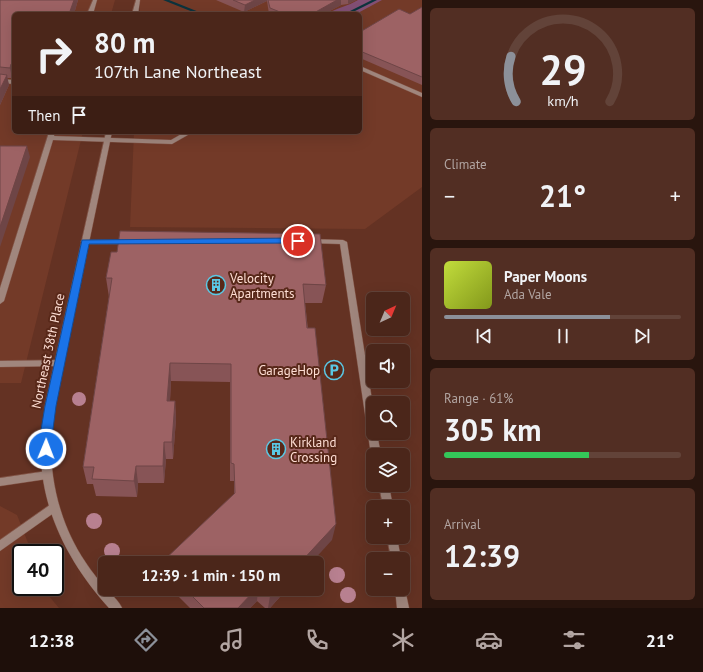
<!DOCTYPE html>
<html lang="en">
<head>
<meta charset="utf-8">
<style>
  :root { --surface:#4b261a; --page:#522e23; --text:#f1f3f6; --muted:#b2a5a2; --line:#624339; --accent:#8c9099 }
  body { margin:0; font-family:"PT Sans",sans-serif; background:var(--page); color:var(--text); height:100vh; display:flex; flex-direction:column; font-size:15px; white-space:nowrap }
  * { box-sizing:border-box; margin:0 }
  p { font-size:13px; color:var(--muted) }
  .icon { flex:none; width:22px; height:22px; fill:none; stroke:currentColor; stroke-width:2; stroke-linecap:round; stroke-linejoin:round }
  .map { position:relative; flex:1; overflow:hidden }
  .side { display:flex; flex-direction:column; gap:8px; padding:8px; background:#29150e; width:281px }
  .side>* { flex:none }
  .top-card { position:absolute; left:12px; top:12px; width:350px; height:122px; border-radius:6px; box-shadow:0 4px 16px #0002,0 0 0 1px var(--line); background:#4b261a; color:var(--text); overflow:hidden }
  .needle { width:26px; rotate:44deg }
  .buttons { position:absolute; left:366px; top:292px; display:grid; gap:8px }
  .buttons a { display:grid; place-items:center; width:44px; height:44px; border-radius:6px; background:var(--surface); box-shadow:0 4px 16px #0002,0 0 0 1px var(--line); font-size:20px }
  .speed { position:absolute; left:12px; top:544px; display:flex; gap:8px; font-size:20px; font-weight:700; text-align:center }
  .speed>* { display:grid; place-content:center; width:52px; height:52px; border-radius:50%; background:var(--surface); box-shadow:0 4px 16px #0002,0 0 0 1px var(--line); line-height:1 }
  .speed .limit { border:2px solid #111; border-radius:6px; background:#fff; color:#111 }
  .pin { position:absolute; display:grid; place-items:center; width:34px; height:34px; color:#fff; margin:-17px; border:2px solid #fff; border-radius:50%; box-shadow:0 1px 4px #0007 }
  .me { position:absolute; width:44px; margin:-22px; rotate:1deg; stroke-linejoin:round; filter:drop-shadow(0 0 3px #0008) }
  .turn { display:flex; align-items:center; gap:14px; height:84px; padding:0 16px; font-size:18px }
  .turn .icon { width:52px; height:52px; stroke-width:2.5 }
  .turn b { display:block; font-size:28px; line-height:34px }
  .then { display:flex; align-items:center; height:38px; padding:0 16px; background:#0003; gap:8px; font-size:15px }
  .big { font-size:30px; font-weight:800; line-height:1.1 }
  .side .tile { flex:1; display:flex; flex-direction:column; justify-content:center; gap:6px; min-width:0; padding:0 14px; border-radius:6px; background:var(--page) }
  .side .dial { align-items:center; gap:0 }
  .dial svg { height:104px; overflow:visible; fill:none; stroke:var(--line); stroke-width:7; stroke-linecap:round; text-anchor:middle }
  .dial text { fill:var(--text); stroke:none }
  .song { display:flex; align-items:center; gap:12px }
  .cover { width:48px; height:48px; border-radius:6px; background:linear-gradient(135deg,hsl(70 70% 55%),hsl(70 70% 35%)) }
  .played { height:4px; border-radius:2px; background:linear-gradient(90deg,var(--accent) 70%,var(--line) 70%) }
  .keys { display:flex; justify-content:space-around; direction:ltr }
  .heat { display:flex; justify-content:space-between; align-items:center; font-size:22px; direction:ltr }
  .charge { height:6px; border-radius:3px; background:linear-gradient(90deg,#34c759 61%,var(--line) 0) }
  .trip { position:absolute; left:98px; top:556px; width:226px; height:40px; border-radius:6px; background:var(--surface); box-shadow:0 4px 16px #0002,0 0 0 1px var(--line); font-weight:800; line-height:40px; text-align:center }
  .tab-bar { display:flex; height:64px; justify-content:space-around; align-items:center; background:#1e0f0a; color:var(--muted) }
  .tab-bar .icon { width:28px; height:28px }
  .tab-bar .on { color:var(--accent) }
  .tab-bar b { font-size:18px; color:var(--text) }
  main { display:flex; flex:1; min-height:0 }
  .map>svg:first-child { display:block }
</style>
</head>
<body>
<main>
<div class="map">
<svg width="422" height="608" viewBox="0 0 422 608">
  <rect width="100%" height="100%" fill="#643223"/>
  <!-- built -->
  <path fill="#733a28" d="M 0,0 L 115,0 L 111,14 L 14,14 L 14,132 L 83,132 L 21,383 L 0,383 Z
    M 140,0 L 422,0 L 422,187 L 365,229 L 130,227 L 134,132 L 360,132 L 360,14 L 140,14 Z
    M 0,506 L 17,515 L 32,553 L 21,553 L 21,587 L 45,587 L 49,596 L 59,608 L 0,608 Z"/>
  <!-- green -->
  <path fill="#824f74" d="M 358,0 L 382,0 L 356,14 L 326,14 C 337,8 348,6 358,0 Z"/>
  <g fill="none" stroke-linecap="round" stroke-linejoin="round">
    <!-- stream -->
    <path fill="#0c333d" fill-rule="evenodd" d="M 163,0 L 169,0 L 204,14 L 198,14 Z
      M 372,0 L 377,0 L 349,14 L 344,14 Z"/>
    <defs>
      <path id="service" d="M 93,0 L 97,0 L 93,14 L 87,14 Z
        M 360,66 L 422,93 L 422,97 L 360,70 Z
        M 0,79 L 14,80 L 14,84 L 0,83 Z
        M 49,132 L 55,132 L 54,136 L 171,140 L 185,132 L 193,132 L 172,144 L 53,140 L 4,301 L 0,304 L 0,288 Z
        M 60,360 L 63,361 L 64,363 L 63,365 L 60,366 L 0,367 L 0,361 Z
        M 47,471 L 50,472 L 52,475 L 50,478 L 47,479 L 0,486 L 0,478 Z
        M 54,502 L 58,504 L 59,507 L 58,510 L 0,551 L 0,540 Z"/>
      <path id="minor" d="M 307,239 L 343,240 L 347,242 L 373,406 L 373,433 L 377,433 L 381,455 L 373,455 L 373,458 L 371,455 L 340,244 L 310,243 L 307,243 L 306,241 Z
        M 82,240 L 129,240 L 133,242 L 129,244 L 85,244 L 81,242 Z
        M 379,485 L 389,485 L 393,507 L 383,507 Z
        M 387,537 L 397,537 L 401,559 L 391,559 Z
        M 403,585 L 405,589 L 409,608 L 397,608 L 395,589 L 403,589 Z"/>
      <path id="tertiary" d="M 136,0 L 140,0 L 138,14 L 132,14 Z
        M 106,132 L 112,132 L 55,406 C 53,415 51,424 51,433 C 49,479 60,525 86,563 C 92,572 100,582 106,589 C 112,595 119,601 122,608 L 109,608 C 71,566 42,513 41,455 C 41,438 43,422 45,406 Z"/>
    </defs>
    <!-- service casing -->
    <use href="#service" stroke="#805143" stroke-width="1"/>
    <!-- minor casing -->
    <use href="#minor" stroke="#805143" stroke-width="1"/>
    <!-- tertiary casing -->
    <use href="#tertiary" stroke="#805143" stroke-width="1"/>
    <!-- service -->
    <use href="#service" fill="#a0867d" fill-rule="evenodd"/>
    <!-- minor -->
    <use href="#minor" fill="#a0867d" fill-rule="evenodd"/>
    <!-- tertiary -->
    <use href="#tertiary" fill="#a0867d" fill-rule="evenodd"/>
  </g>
  <!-- trees -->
  <g fill="#b88090">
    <circle cx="79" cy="399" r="7"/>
    <circle cx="94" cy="521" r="8"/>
    <circle cx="112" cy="551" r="8"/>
    <circle cx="337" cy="575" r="8"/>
    <circle cx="348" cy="595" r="8"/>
  </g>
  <!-- wall -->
  <path fill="#875456" d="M 0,0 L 78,0 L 74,14 L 14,14 L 14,75 L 12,78 L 7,78 L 9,85 L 0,105 Z
    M 216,0 L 356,0 L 348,4 L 341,5 L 324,14 L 269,14 L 267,1 L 244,12 Z
    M 422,7 L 422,85 L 360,58 L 360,32 L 410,14 Z
    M 106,278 L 326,285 L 322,303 L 305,303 L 332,540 L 234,494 L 234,481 L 230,481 L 230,382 L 171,381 L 170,401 L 175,401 L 176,419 L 173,459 L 166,459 L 164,483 L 138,483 L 137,497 L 96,496 L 93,484 L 87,484 L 83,467 L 109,297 Z
    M 171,589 L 287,589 L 270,608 L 265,608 L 257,601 L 250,608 L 190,608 Z"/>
  <!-- shaded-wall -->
  <path fill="#6e4546" d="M 74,0 L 78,0 L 74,14 L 69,14 Z
    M 255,0 L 267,0 L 267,1 L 244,12 L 245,5 Z
    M 337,0 L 341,0 L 341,5 L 324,14 L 312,14 Z
    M 348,0 L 356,0 L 348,4 Z
    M 11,64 L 14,75 L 12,78 L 10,68 Z
    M 7,75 L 9,85 L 0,105 L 0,89 Z
    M 27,146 L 30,157 L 0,247 L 0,227 Z
    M 170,363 L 171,381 L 169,419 L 167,401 Z
    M 175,401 L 176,419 L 173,459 L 172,442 Z
    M 164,442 L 166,459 L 164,483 L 163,466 Z
    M 136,466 L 138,483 L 137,497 L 134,481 Z
    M 336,524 L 332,540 L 311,563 L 300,563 Z
    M 256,589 L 258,589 L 257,601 L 250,608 L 238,608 Z
    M 277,589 L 287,589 L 270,608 L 268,608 L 270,596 Z"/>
  <!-- building -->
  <path fill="#9d6264" stroke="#6e4546" d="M 0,0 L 74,0 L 69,14 L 14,14 L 14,64 L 11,64 L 10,68 L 0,67 Z
    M 233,0 L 255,0 L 245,5 Z
    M 268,0 L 337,0 L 312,14 L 285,14 L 270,8 Z
    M 422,7 L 422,77 L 360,51 L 360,32 L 399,9 L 410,14 Z
    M 0,74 L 7,75 L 0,89 Z
    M 0,146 L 27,146 L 0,227 Z
    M 120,231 L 320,234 L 326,285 L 303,284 L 307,328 L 315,328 L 336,524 L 300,563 L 161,563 L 235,493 L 234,464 L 231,463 L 231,364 L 170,363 L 167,401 L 175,401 L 172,442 L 164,442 L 163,466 L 136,466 L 134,481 L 92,479 L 94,467 L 83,467 L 112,278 L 106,278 L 111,252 L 117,252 Z
    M 185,589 L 256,589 L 238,608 L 204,608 Z
    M 262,589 L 277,589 L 270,596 Z"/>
  <!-- route -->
  <path fill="#1a73e8" stroke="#114b97" d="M 298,238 L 302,241 L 301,243 L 89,244 L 56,406 L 50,452 L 46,454 L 42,452 L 40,436 L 45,406 L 82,240 Z"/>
  <!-- icons -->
  <defs>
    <symbol id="building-ring" viewBox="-11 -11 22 22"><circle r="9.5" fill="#582819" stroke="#5ac8e5" stroke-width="1.5"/><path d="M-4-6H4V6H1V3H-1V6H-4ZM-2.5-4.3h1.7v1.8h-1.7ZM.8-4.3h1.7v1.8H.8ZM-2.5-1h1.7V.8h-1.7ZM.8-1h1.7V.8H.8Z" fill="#5ac8e5"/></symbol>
    <symbol id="parking-ring" viewBox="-11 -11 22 22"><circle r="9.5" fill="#582819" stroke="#5ac8e5" stroke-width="1.5"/><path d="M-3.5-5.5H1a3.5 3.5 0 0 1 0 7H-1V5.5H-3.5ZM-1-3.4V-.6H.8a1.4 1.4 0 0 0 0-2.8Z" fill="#5ac8e5"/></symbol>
  </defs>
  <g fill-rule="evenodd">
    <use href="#building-ring" x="205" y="274" width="22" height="22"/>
    <use href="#parking-ring" x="323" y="359" width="22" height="22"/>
    <use href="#building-ring" x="265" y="438" width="22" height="22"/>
  </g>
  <g text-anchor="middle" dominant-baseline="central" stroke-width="4" stroke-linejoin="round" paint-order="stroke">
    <!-- poi labels -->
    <g font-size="13" fill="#feded4" stroke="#582819" text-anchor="start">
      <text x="230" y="278">Velocity<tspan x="230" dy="15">Apartments</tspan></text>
      <text x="320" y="370" text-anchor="end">GarageHop</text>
      <text x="290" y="442">Kirkland<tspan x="290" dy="15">Crossing</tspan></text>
    </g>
    <!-- street labels -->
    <g font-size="13" fill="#feded4" stroke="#582819">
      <text transform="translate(48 351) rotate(-78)">Northeast 38th Place</text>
    </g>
  </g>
</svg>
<div class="buttons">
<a><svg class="needle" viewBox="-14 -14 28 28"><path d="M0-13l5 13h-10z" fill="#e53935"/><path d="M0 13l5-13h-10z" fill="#b2a5a2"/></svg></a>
<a><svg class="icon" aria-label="sound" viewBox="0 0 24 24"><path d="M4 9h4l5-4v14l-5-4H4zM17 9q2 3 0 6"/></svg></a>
<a><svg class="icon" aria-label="search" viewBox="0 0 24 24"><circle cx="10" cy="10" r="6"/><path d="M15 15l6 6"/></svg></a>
<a><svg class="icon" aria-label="layers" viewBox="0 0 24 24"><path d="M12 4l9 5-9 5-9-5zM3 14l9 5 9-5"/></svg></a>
<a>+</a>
<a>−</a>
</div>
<div class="speed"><div class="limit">40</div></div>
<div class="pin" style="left:298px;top:241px;background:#d93025"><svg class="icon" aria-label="arrive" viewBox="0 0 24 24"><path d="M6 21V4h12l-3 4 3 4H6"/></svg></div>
<svg class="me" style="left:46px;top:449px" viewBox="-20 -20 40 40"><circle r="17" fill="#1a73e8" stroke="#fff" stroke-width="3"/><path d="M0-11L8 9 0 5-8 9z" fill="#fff"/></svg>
<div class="trip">12:39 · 1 min · 150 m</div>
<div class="top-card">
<div class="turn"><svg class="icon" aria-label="right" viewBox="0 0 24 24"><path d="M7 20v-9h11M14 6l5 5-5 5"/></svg><div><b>80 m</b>107th Lane Northeast</div></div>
<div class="then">Then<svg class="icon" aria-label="arrive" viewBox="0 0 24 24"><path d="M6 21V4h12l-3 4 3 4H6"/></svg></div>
</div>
</div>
<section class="side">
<div class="tile dial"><svg viewBox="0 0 100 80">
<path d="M14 69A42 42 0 1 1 86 69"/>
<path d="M14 69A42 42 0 0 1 10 34" stroke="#8c9099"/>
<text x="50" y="56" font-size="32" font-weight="700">29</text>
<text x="50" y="72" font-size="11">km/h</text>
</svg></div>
<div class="tile"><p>Climate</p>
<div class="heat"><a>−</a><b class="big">21°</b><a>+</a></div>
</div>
<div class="tile">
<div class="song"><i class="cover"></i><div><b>Paper Moons</b><p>Ada Vale</p></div></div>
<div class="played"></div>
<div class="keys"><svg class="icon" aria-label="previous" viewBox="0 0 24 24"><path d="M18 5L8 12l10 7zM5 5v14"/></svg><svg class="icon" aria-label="pause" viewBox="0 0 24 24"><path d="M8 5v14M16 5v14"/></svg><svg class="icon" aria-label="next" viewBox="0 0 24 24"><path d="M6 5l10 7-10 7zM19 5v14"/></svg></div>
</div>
<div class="tile"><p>Range · 61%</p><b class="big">305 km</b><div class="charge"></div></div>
<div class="tile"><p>Arrival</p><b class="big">12:39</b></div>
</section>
</main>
<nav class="tab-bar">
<b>12:38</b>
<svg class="icon on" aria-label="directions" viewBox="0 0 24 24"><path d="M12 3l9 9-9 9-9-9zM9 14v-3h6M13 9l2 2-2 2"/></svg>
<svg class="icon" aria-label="music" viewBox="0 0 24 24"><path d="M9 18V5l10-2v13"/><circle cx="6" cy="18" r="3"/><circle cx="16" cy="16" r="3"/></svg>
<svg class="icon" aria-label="phone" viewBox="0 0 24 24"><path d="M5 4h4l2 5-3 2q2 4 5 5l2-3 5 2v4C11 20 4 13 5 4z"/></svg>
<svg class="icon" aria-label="climate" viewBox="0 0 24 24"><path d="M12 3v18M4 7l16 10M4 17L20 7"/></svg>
<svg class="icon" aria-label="car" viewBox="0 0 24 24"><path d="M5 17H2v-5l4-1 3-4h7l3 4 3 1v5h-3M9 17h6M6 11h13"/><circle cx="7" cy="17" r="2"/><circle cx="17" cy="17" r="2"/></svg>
<svg class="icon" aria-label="filters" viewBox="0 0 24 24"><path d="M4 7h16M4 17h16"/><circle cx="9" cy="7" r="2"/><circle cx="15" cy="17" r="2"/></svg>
<b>21°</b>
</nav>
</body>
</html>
